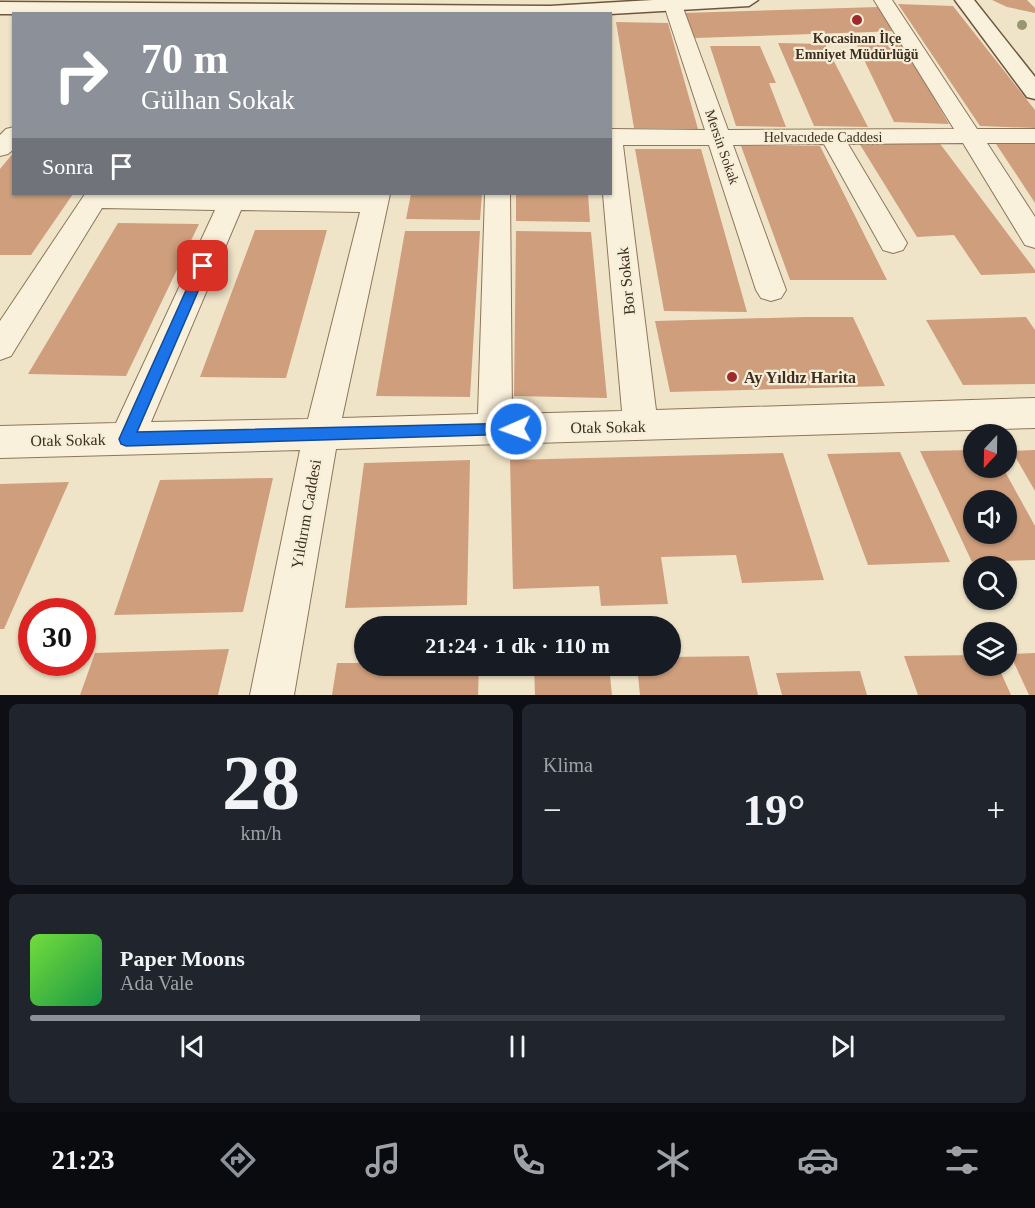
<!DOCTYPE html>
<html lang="tr">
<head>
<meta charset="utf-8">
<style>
  :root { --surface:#171b24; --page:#20242c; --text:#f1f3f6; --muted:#9ea1a6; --line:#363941; --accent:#8c9099 }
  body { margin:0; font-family:Georgia,serif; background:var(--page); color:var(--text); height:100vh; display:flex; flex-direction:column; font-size:22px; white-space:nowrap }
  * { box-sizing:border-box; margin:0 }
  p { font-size:20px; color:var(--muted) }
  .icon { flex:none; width:33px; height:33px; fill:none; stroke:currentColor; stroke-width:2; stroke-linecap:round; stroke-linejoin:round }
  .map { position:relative; height:695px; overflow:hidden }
  .details { display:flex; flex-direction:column; gap:9px; padding:9px; background:#0d0f14; flex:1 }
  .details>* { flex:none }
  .top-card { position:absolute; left:12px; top:12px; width:600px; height:183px; border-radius:0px; box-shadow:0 2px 4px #0004; background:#8c9099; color:#fff; overflow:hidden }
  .needle { width:39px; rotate:202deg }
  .buttons { position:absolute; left:963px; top:424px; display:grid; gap:12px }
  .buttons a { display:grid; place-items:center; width:54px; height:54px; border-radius:50%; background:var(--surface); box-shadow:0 2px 4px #0004; font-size:30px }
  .speed { position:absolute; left:18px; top:598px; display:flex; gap:12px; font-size:30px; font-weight:700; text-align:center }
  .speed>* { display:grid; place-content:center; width:78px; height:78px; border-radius:50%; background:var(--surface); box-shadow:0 2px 4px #0004; line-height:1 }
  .speed .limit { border:9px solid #d22; background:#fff; color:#111 }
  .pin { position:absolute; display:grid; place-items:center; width:51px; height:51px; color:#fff; margin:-26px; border-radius:12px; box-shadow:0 3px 9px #0006 }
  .me { position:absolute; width:66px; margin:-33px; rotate:268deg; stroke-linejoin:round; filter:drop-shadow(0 0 4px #0008) }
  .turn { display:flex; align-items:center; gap:21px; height:126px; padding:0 30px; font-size:27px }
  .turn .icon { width:78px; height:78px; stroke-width:2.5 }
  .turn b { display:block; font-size:42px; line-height:51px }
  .then { display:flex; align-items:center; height:57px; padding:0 30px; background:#0003; gap:12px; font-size:22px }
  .big { font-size:45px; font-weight:600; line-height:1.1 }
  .details .tile { flex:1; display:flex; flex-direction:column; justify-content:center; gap:9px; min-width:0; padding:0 21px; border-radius:9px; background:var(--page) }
  .details .dial { align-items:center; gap:0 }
  .dial b { font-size:78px; line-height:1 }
  .song { display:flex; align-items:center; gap:18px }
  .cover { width:72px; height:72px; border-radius:9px; background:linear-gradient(135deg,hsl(100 70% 55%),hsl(140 70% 35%)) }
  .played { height:6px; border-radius:3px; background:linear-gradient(90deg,var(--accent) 40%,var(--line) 40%) }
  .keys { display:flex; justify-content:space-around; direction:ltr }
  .heat { display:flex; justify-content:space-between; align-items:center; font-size:33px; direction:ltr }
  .details .tiles { flex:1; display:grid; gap:9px; grid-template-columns:1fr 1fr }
  .tile:last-child { grid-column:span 2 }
  .trip { position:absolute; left:354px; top:616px; width:327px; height:60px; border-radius:30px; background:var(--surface); box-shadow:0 2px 4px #0004; font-weight:600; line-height:60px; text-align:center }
  .menu { display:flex; height:96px; justify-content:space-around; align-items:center; background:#090b0e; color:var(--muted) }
  .menu .icon { width:42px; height:42px }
  .menu .current { color:var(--accent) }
  .menu b { font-size:27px; color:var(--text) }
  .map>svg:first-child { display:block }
</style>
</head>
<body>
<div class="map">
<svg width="1035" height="695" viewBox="0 0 1035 695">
  <rect width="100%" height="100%" fill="#f0e4c8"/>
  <!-- building -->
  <path fill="#cf9f7d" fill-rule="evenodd" d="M 992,0 L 1027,0 L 1035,8 L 1035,13 L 1007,7 Z
    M 898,4 L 953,6 L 1035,110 L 1035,128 L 980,126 Z
    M 878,7 L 900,31 L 695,38 L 683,13 Z
    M 616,22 L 668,23 L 698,129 L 634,128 Z
    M 855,41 L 902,43 L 949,124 L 894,122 Z
    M 778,43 L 825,44 L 868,127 L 814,126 Z
    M 710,46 L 760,46 L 776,83 L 769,83 L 786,127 L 736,126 Z
    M 938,141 L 1035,270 L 1035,273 L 981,275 L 954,235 L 917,237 L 859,143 Z
    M 994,141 L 1035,142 L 1035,203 L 1014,171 Z
    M 741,146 L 820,146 L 887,280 L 790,280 Z
    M 635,149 L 701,149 L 747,312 L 664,311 Z
    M 14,152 L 14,194 L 73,194 L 31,255 L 0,255 L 0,169 Z
    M 411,194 L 482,194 L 480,220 L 406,219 Z
    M 516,194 L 588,194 L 590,222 L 516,221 Z
    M 118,223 L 199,224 L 126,376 L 28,374 Z
    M 255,230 L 327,230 L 286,378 L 200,377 Z
    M 405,231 L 480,231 L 470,397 L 376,396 Z
    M 516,231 L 591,232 L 607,398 L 514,396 Z
    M 805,317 L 853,317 L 885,386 L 670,392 L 655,321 Z
    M 1026,317 L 1035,330 L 1035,384 L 963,385 L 926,320 Z
    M 974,450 L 974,468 L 1003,468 L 1035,526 L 1035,560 L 972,562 L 920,451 ZM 974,501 L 1006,501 L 1006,534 L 974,534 Z
    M 1035,450 L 1035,491 L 1012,451 Z
    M 900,452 L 950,562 L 868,565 L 827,454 Z
    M 783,453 L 824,580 L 742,583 L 736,555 L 661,557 L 668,604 L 601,606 L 599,586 L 513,589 L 510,460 Z
    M 470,460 L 467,605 L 345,608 L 364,463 Z
    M 273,478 L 243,612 L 114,615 L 160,480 Z
    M 69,482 L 4,629 L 0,629 L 0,484 Z
    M 229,649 L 218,695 L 80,695 L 95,653 Z
    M 1035,653 L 1035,695 L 1029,695 L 1010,654 Z
    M 974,655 L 974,666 L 998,666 L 1011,695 L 918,695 L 904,656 Z
    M 749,656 L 758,695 L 640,695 L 637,666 L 670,666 L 670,657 Z
    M 337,663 L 364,663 L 364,666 L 479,666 L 478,695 L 332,695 Z
    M 534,666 L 609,666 L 612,695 L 535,695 Z
    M 860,671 L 867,695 L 782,695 L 776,673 Z"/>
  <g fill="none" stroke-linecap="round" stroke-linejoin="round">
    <defs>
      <path id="street" d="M 675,0 L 682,5 L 728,130 L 954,129 L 874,0 L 892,0 L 977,129 L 1035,129 L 1035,143 L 987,143 L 1035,217 L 1035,248 L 1025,245 L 963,143 L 848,144 L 907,243 L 903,250 L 893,253 L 883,250 L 824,144 L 733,145 L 786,290 L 781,298 L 771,301 L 761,298 L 756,290 L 709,145 L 623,145 L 656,410 L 1035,398 L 1035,428 L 336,449 L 294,695 L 250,695 L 300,450 L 0,458 L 0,426 L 116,423 L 215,210 L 102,208 L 11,356 L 0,360 L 0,321 L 85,194 L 390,194 L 342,418 L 478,414 L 485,194 L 510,194 L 512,414 L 622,411 L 603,194 L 610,194 L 610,129 L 705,130 L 664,5 L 667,1 ZM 241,210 L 360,212 L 308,419 L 151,422 Z
        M 14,127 L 14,149 L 8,154 L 0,156 L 0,135 L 6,129 Z"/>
      <path id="secondary" d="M 653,0 L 758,0 L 749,6 L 610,14 L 0,14 L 0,2 L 550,6 Z
        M 955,0 L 974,0 L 1035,77 L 1035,99 L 1027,97 Z"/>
    </defs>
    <!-- street casing -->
    <use href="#street" stroke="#8d765c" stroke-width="2"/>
    <!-- secondary casing -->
    <use href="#secondary" stroke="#6f573f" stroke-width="3"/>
    <!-- street -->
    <use href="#street" fill="#faf1dc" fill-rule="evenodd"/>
    <!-- secondary -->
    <use href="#secondary" fill="#faf1dc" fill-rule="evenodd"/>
  </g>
  <!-- trees -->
  <circle fill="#96986f" cx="1022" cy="25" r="5"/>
  <!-- route -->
  <path fill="#1a73e8" stroke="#114b97" stroke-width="1.5" d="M 203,262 L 209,266 L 137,432 L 516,423 L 521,425 L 523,429 L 521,434 L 126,446 L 121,444 L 119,439 L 197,266 Z"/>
  <!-- markers -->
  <g fill="#9e2a2b" stroke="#f7eed8" stroke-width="2">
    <circle cx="857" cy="20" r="6"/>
    <circle cx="732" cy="377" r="6"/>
  </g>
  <g text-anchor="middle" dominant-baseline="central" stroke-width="4.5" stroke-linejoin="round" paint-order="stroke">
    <!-- far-poi labels -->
    <g font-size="14" font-weight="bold" fill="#3d2e20" stroke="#f7eed8">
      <text x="857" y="38">Kocasinan İlçe<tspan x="857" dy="16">Emniyet Müdürlüğü</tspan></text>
    </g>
    <!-- far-street labels -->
    <g font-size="14" fill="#3d2e20" stroke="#f7eed8">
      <text x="823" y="137">Helvacıdede Caddesi</text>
      <text transform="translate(722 147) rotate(71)">Mersin Sokak</text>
    </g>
    <!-- street labels -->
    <g font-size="16" fill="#3d2e20" stroke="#f7eed8">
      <text transform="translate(626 281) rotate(-96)">Bor Sokak</text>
      <text transform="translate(608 427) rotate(-1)">Otak Sokak</text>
      <text transform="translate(68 440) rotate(-1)">Otak Sokak</text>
      <text transform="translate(306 514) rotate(-80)">Yıldırım Caddesi</text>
    </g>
    <!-- poi labels -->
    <g font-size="16" font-weight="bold" fill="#3d2e20" stroke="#f7eed8" text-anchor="start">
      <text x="744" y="377">Ay Yıldız Harita</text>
    </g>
  </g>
</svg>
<div class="buttons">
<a><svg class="needle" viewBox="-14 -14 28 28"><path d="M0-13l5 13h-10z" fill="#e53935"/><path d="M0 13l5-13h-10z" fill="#9ea1a6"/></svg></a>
<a><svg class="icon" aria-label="sound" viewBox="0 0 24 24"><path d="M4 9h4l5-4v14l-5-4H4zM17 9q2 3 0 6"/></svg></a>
<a><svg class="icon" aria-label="search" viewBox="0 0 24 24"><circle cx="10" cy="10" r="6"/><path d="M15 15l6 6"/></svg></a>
<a><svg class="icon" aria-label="layers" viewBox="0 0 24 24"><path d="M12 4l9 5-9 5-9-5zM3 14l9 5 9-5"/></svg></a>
</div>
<div class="speed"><div class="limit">30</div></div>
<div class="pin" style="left:203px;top:266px;background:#d93025"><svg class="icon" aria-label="arrive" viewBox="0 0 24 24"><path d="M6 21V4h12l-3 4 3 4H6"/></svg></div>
<svg class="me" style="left:516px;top:429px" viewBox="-20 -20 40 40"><circle r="17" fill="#1a73e8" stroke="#fff" stroke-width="3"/><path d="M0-11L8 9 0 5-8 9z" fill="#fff"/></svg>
<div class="trip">21:24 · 1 dk · 110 m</div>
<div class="top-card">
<div class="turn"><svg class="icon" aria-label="right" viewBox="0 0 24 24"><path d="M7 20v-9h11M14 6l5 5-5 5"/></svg><div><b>70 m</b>Gülhan Sokak</div></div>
<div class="then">Sonra<svg class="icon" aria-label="arrive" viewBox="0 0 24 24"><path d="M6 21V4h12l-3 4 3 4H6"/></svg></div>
</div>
</div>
<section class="details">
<div class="tiles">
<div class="tile dial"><b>28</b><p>km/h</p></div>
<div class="tile"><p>Klima</p>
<div class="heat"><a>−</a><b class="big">19°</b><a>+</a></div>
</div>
<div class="tile">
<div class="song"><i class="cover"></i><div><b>Paper Moons</b><p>Ada Vale</p></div></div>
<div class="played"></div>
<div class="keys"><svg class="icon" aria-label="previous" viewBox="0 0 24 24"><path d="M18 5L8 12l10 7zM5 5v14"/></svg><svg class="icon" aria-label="pause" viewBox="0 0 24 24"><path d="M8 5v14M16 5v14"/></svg><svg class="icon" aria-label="next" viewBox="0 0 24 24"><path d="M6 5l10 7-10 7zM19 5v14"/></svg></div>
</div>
</div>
</section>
<nav class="menu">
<b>21:23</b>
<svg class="icon current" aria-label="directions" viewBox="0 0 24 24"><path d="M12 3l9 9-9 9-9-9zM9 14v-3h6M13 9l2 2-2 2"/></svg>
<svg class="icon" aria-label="music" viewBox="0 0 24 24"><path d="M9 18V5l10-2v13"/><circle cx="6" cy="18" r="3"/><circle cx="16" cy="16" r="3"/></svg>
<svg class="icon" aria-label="phone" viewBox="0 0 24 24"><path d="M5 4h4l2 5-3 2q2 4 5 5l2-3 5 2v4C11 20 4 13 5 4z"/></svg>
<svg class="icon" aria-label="climate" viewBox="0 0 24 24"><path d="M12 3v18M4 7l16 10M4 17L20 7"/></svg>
<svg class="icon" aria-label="car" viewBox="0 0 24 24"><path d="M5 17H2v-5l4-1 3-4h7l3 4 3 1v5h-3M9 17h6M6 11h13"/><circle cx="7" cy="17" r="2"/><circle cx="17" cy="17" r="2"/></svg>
<svg class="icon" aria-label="filters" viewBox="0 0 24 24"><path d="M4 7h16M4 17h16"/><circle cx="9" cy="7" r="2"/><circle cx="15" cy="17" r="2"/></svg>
</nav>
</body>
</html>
